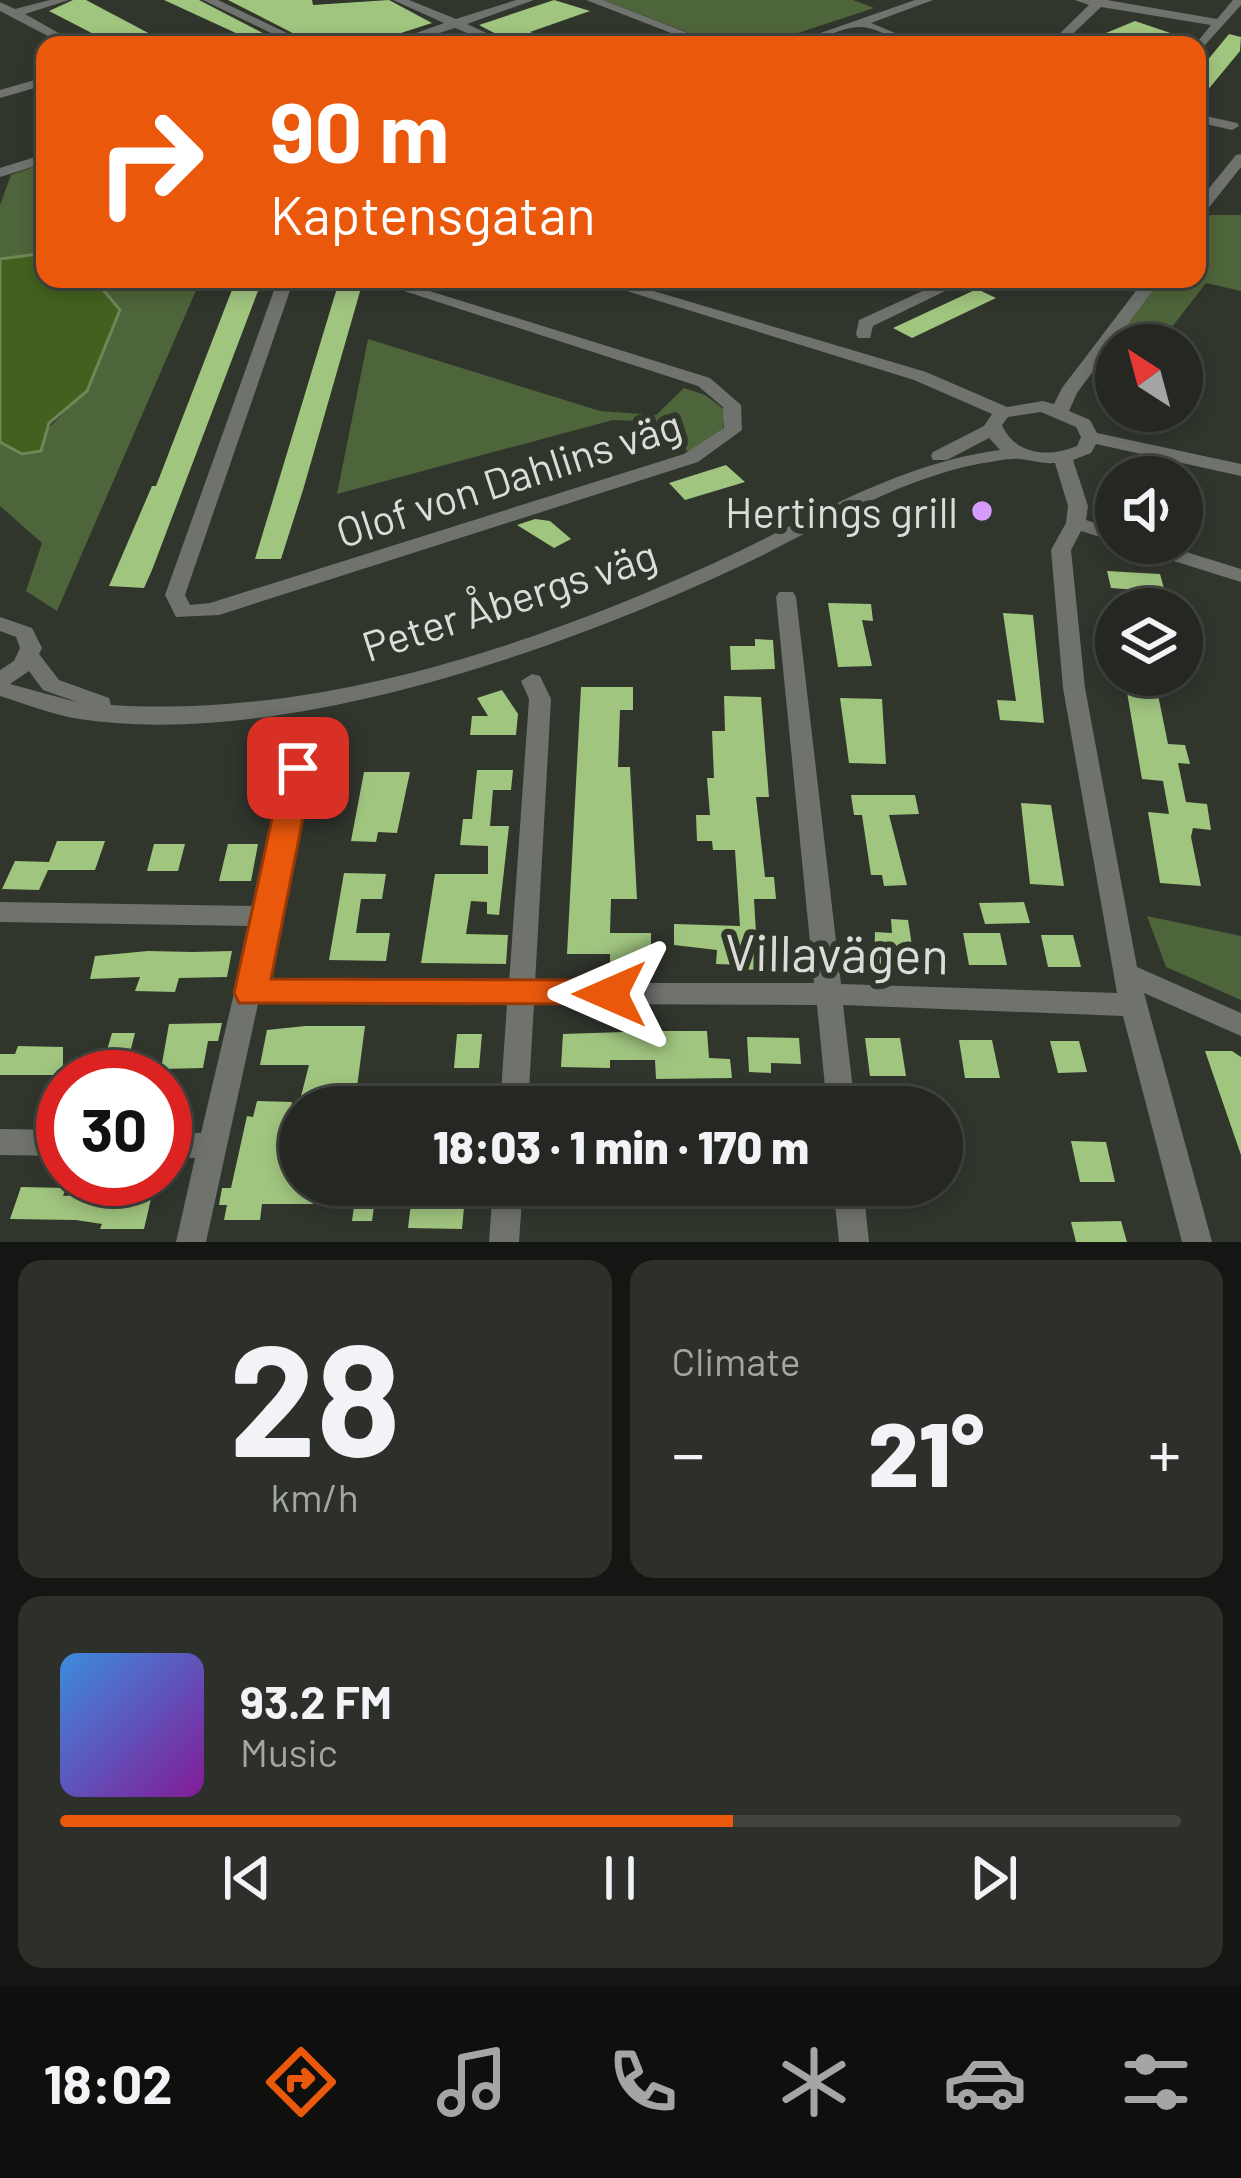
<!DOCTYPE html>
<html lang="en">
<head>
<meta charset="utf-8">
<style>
  :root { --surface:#252822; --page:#2d302a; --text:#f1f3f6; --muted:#a3a6a5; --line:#424440; --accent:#ea580c }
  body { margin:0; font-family:Barlow,sans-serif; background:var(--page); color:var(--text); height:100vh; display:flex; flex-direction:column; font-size:45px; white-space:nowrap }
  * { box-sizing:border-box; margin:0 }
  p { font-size:39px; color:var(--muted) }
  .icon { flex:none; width:66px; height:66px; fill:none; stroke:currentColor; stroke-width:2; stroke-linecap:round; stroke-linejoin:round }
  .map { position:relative; height:1242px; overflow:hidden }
  .panel { display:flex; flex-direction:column; gap:18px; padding:18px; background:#141613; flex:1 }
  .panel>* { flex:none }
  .top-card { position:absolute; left:36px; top:36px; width:1170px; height:252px; border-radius:24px; box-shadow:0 6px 18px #0003,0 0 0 3px var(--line); background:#ea580c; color:#fff; overflow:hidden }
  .needle { width:78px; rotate:324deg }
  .tools { position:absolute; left:1095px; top:324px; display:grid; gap:24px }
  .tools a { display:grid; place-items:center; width:108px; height:108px; border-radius:50%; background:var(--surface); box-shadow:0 6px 18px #0003,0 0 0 3px var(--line); font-size:60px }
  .speed { position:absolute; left:36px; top:1050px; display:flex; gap:24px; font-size:60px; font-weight:700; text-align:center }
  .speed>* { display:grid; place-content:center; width:156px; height:156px; border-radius:50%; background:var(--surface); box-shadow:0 6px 18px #0003,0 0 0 3px var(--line); line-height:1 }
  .speed .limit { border:18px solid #d22; background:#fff; color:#111 }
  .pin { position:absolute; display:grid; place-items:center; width:102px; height:102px; color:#fff; margin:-51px; border-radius:24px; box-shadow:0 6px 18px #0006 }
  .me { position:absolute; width:132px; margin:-66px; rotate:270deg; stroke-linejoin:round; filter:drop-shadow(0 0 9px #0008) }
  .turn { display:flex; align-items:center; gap:42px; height:252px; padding:0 36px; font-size:54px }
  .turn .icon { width:156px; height:156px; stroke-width:2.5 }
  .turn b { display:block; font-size:84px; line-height:102px }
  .big { font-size:90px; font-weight:800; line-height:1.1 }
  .panel .card { flex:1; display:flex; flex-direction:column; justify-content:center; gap:18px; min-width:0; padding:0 42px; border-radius:24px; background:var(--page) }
  .panel .dial { align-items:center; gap:0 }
  .dial b { font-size:156px; line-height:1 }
  .song { display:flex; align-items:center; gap:36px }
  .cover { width:144px; height:144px; border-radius:18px; background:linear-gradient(135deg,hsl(210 70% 55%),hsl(290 70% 35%)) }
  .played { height:12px; border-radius:6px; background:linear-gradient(90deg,var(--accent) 60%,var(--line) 60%) }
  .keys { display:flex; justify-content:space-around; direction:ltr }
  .heat { display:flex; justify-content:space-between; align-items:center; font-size:66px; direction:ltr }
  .panel .tiles { flex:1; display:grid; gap:18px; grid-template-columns:1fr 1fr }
  .card:last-child { grid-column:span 2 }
  .trip { position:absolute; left:279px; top:1086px; width:684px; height:120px; border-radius:60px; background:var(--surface); box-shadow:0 6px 18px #0003,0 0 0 3px var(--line); font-weight:800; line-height:120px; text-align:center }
  .dock { display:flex; height:192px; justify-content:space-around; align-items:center; background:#0f100e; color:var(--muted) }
  .dock .icon { width:84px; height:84px }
  .dock .on { color:var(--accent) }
  .dock b { font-size:54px; color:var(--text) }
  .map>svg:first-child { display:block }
</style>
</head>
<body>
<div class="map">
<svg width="1241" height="1242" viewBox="0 0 1241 1242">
  <rect width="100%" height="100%" fill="#31362d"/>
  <!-- green -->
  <path fill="#4e643a" d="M 603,0 L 853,0 L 874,8 L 761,45 L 721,45 Z
    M 45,163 L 45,253 L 0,259 L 0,205 L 11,175 Z
    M 1210,215 L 1241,215 L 1241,291 L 1206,283 L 1158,345 L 1123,345 L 1118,335 L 1160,279 L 1197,279 L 1197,230 Z
    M 94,279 L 201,279 L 57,611 L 26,591 L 42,543 L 0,506 L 0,442 L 22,454 L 87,390 L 120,310 Z
    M 368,339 L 600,411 L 656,415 L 684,388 L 705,395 L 725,410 L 723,429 L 688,452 L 660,422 L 613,420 L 337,494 Z
    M 1147,916 L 1241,936 L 1241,1000 L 1166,967 Z"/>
  <!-- water -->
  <path fill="#42611e" stroke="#708656" stroke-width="3" d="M 45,253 L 45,279 L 94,279 L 120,310 L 87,391 L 49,423 L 41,451 L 22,454 L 0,442 L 0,259 Z"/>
  <!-- building -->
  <path fill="#a0c57f" d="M 73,0 L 86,0 L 154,36 L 115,45 L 49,11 Z
    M 164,0 L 199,0 L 286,45 L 262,45 Z
    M 228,0 L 312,0 L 313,5 L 389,0 L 432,23 L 364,45 L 316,45 Z
    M 554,0 L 590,11 L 530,32 L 561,45 L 517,45 L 479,25 Z
    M 1135,21 L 1179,36 L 1157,45 L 1077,45 Z
    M 1229,34 L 1241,37 L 1240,51 L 1197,103 L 1197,73 Z
    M 235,282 L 261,283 L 152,570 L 144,588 L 109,586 L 152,486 L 156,486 Z
    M 337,288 L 361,288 L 303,490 L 281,559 L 255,559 Z
    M 977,289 L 996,298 L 912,338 L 893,328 Z
    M 726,465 L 745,482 L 685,500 L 669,483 Z
    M 535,519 L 550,521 L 571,539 L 554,548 L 517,525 Z
    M 1107,571 L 1160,574 L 1165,592 L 1111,588 Z
    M 828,603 L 871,604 L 873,621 L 862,620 L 872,666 L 838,667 Z
    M 1003,613 L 1033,615 L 1044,723 L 1000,720 L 997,700 L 1016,701 Z
    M 755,639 L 773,640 L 775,669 L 731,670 L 730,646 L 755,646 Z
    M 1124,675 L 1154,675 L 1168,744 L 1185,745 L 1190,764 L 1178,763 L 1186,802 L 1207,804 L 1211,830 L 1193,828 L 1191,837 L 1201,886 L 1160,883 L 1148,812 L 1169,814 L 1163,781 L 1142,779 Z
    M 581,687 L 633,687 L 633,710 L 620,710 L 618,767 L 630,767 L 637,899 L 611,899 L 610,933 L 651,933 L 651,958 L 631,958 L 631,967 L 610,967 L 610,954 L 567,954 Z
    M 502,690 L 518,714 L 516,735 L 470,735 L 472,716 L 488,716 L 477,698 Z
    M 724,696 L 761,697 L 769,797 L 756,797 L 765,877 L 774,877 L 776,899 L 754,899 L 756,933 L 779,934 L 775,969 L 742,970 L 742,965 L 716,964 L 717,950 L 674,945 L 674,924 L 740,926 L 735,850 L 713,850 L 712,841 L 697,841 L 696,815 L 710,815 L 707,778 L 714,778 L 712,731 L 725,731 Z
    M 840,698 L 882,699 L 886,764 L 849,763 Z
    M 477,770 L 513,770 L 511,790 L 493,790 L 490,826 L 509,826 L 499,915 L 487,914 L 487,902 L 471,901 L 466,934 L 508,935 L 506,964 L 421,963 L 435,874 L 488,874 L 488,846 L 460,845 L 463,819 L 472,819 Z
    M 364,772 L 410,772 L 397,833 L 378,832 L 376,842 L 351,841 Z
    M 851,795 L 915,795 L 919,814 L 889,815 L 907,885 L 884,886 L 882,875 L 871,875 L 862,815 L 854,815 Z
    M 1021,803 L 1051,805 L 1064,886 L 1030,884 Z
    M 57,841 L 105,841 L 95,870 L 48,870 L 39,890 L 2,889 L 15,861 L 49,862 Z
    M 154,844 L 185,844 L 178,871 L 147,871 Z
    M 228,844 L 258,844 L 251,881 L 219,881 Z
    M 344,873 L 386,874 L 382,899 L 361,899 L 356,933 L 390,933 L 386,961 L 329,960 Z
    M 1024,902 L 1030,923 L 985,924 L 979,903 Z
    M 891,919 L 908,920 L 915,965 L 874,964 L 875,932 L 892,933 Z
    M 963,933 L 1000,933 L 1007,965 L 969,965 Z
    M 1041,935 L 1073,935 L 1081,967 L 1048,967 Z
    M 148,951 L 193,952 L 232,951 L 227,977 L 179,978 L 175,992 L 135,991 L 140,977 L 90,979 L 95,956 Z
    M 222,1023 L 218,1041 L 208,1041 L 203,1068 L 161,1069 L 169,1024 Z
    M 305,1026 L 365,1026 L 357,1087 L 432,1086 L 431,1102 L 300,1100 L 309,1065 L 260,1065 L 267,1030 Z
    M 655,1031 L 707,1031 L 709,1058 L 730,1059 L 732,1078 L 656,1079 L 655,1060 L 610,1060 L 610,1068 L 561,1067 L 563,1034 Z
    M 112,1033 L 135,1033 L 127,1064 L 103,1064 Z
    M 457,1034 L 482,1034 L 479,1068 L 454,1068 Z
    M 747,1037 L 799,1038 L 801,1064 L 771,1063 L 771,1073 L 749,1072 Z
    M 865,1038 L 900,1038 L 906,1076 L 870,1076 Z
    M 959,1040 L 992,1040 L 1000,1078 L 965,1078 Z
    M 1050,1041 L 1079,1041 L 1087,1072 L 1058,1073 Z
    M 18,1046 L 63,1047 L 63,1075 L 0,1075 L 0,1054 L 15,1054 Z
    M 1205,1051 L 1232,1051 L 1241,1057 L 1241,1155 Z
    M 257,1101 L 292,1102 L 280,1162 L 300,1162 L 300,1185 L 316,1185 L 313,1204 L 262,1204 L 260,1220 L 224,1220 L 227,1205 L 219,1205 L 222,1188 L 231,1188 L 247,1116 L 253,1117 Z
    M 1071,1141 L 1106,1142 L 1115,1182 L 1080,1182 Z
    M 357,1185 L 377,1185 L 372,1221 L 352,1221 Z
    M 429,1186 L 466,1186 L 462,1229 L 408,1228 L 411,1203 L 427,1203 Z
    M 21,1187 L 66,1188 L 63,1196 L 153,1190 L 144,1229 L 100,1229 L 102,1224 L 76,1220 L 10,1219 Z
    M 1121,1221 L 1127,1242 L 1076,1242 L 1071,1222 Z"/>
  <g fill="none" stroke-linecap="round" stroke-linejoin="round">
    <!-- minor -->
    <path fill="#6f726d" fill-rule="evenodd" d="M 50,0 L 69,0 L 25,14 L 80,45 L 65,45 L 0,11 L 0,2 L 15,9 Z
      M 203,0 L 218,0 L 312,45 L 296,45 Z
      M 393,0 L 409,0 L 456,19 L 516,0 L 534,0 L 467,24 L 513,45 L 496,45 L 455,28 L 401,45 L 383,45 L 444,23 Z
      M 586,0 L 603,0 L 719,45 L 702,45 Z
      M 915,0 L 933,0 L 871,23 L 924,45 C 898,45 880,27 860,27 C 842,26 813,45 786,45 Z
      M 1075,0 L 1107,0 L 1217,19 L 1233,0 L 1241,0 L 1241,5 L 1197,54 L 1195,45 L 1211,25 L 1101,7 L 1061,45 L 1048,45 L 1089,5 Z
      M 45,77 L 45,85 L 0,98 L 0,90 Z
      M 1197,114 L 1237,123 L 1239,126 L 1232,130 L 1197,122 Z
      M 45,154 L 45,163 L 0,177 L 0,168 Z
      M 1241,154 L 1241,167 L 1202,216 L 1197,217 L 1197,203 L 1236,155 Z
      M 278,279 L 294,279 L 185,595 L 190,605 L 210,603 L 684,454 L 724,428 L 723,407 L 698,386 L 367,279 L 391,279 L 710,378 L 741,405 L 742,430 L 698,462 L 219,615 L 176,617 L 165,595 Z
      M 588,279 L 613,279 L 926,372 L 1007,407 L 1043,401 L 1054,404 L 1062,388 L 1145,279 L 1161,279 L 1077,393 L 1069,411 L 1090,420 L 1097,433 L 1241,464 L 1241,476 L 1096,444 L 1091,453 L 1073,460 L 1088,506 L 1086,520 L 1116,530 L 1116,542 L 1081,531 L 1071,550 L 1085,688 L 1137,967 L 1241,1013 L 1241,1036 L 1144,993 L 1212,1242 L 1182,1242 L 1123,1016 L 843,1005 L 855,1107 L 827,1107 L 817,1005 L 534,1004 L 528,1107 L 500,1107 L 507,1004 L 258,1004 L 206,1242 L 176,1242 L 195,1158 L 165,1158 L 165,1132 L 201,1133 L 250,926 L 0,922 L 0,902 L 254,906 L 286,768 L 290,762 L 306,762 L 310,768 L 263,982 L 509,983 L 529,699 L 521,681 L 532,674 L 540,676 L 551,699 L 535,983 L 814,983 L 776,597 L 779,592 L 793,592 L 796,597 L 841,984 L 1117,993 L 1063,688 L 1051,550 L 1066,523 L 1068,506 L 1055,463 C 1042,464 1032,460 1019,459 C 1008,458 994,462 983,463 C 890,480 808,536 723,574 C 546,655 275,749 79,719 C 53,715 26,704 0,696 L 0,670 L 14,661 L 20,648 L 16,637 L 0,631 L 0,617 L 32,628 L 42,648 L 39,654 L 59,680 L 109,698 L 111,705 C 315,718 527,648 712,564 C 806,521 895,464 1000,450 L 989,438 L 947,460 L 933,460 L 931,456 L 933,452 L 984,426 L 992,414 L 914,380 ZM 1041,412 L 1076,427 L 1081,437 L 1077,446 C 1049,458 1015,455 1002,425 L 1008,417 ZM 29,671 L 43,690 L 80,703 L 10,684 Z
      M 949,279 L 970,279 L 873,326 L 870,338 L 858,338 L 856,334 L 859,320 Z
      M 1126,543 L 1157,543 L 1241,569 L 1241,582 L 1129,547 Z
      M 0,1129 L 63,1130 L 63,1156 L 0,1155 Z
      M 493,1185 L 523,1185 L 519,1242 L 489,1242 Z
      M 833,1185 L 863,1185 L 869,1242 L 839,1242 Z"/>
  </g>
  <!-- route -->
  <path fill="#ea580c" stroke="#983908" stroke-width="3" d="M 298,757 L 313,768 L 271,979 L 610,980 L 622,984 L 627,994 L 622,1004 L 239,1003 L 234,993 L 283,768 Z"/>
  <!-- markers -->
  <circle fill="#d59cfb" stroke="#31362d" stroke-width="4.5" cx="982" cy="511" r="12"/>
  <g text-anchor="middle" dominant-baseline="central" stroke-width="12" stroke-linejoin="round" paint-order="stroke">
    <!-- street labels -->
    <g font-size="42" fill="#daddd8" stroke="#31362d">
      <text transform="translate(508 477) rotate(-18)">Olof von Dahlins väg</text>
      <text transform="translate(509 599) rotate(-18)">Peter Åbergs väg</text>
    </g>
    <!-- poi labels -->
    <g font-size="42" fill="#daddd8" stroke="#31362d" text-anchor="end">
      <text x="958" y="511">Hertings grill</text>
    </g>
    <!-- near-street labels -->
    <g font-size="51" fill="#daddd8" stroke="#31362d">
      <text transform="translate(837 952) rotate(1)">Villavägen</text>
    </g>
  </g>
</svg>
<div class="tools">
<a><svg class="needle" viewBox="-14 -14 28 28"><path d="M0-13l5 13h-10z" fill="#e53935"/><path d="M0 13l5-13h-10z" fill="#a3a6a5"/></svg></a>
<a><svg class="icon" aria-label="sound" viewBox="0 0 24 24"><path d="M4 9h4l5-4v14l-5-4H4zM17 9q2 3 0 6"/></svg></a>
<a><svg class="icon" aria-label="layers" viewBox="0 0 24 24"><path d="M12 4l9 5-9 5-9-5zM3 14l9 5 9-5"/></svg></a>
</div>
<div class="speed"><div class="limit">30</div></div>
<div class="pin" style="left:298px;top:768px;background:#d93025"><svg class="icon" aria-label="arrive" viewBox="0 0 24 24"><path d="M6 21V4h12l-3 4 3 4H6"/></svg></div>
<svg class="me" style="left:610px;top:994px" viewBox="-20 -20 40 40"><path d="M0-17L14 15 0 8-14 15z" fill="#ea580c" stroke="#fff" stroke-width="4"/></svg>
<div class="trip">18:03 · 1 min · 170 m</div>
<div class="top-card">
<div class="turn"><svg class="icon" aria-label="right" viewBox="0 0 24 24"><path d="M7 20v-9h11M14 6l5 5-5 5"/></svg><div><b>90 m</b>Kaptensgatan</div></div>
</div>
</div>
<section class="panel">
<div class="tiles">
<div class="card dial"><b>28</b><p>km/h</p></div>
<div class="card"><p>Climate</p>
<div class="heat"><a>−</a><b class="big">21°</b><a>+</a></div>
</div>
<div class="card">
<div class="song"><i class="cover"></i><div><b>93.2 FM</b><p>Music</p></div></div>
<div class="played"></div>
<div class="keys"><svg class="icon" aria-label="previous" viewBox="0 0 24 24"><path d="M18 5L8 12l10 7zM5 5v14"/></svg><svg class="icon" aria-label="pause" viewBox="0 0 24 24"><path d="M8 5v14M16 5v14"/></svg><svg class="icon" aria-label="next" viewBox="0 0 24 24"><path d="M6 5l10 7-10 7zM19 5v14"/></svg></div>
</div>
</div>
</section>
<nav class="dock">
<b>18:02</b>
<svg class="icon on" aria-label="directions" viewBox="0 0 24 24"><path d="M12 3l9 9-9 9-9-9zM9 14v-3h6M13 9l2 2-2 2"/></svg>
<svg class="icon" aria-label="music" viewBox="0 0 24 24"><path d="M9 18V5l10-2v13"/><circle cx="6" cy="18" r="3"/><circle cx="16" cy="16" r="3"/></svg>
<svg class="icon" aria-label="phone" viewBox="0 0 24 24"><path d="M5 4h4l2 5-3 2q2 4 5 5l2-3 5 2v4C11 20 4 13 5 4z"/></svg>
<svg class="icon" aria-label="climate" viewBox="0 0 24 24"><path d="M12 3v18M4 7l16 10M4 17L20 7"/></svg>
<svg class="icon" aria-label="car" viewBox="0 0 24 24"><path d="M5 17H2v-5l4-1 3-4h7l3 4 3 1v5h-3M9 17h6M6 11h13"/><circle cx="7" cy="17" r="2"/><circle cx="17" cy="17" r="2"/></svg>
<svg class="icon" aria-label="filters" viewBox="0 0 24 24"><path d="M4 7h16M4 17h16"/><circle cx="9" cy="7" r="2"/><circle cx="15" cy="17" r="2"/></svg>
</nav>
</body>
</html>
